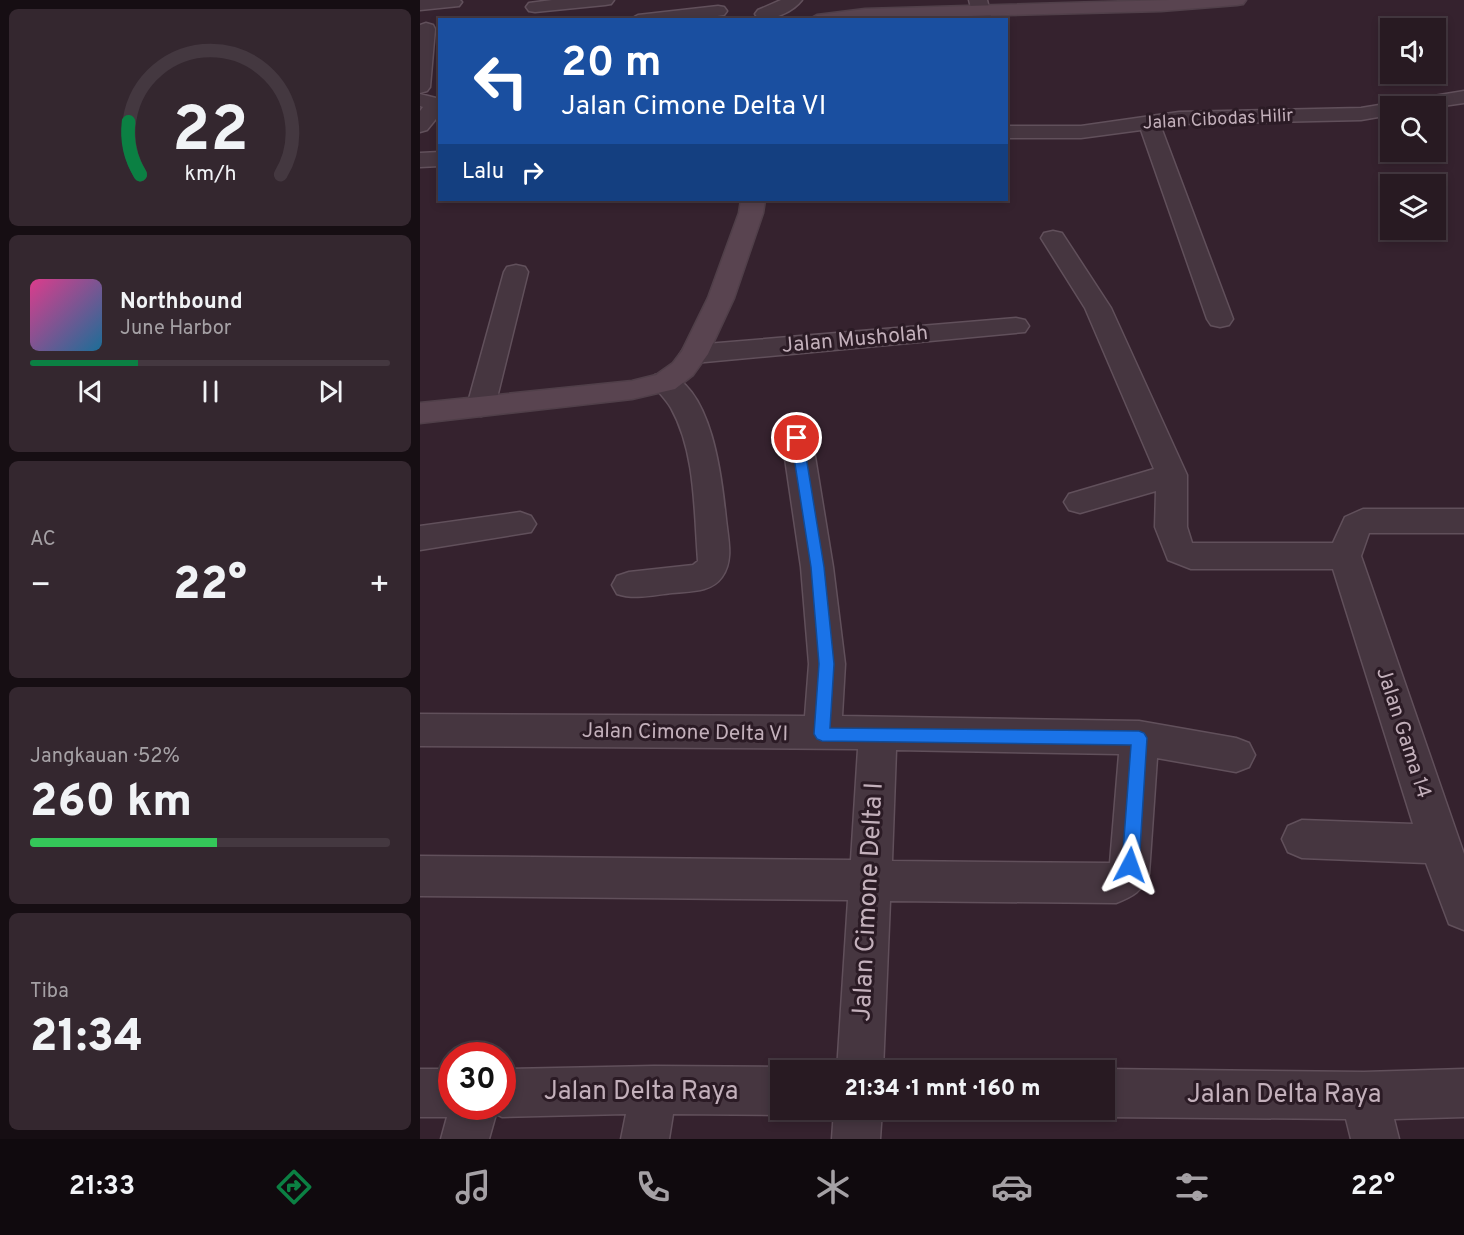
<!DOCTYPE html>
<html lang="id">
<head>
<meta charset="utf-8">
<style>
  :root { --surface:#281a22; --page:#34272f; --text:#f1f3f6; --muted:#a5a1a5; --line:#443840; --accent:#0b8043 }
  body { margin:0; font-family:Overpass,sans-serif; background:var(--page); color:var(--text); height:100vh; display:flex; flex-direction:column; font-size:22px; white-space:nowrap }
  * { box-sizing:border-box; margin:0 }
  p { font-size:20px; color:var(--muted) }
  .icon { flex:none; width:33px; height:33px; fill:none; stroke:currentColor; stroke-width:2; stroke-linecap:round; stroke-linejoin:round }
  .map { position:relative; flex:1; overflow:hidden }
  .drawer { display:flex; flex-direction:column; gap:9px; padding:9px; background:#160e13; width:420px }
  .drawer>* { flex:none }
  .banner { position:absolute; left:18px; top:18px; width:570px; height:183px; border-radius:0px; box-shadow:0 3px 9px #0003,0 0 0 2px var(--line); background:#1a4fa0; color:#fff; overflow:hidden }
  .fabs { position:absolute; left:960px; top:18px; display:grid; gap:12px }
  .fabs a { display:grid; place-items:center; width:66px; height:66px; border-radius:0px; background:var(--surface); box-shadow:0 3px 9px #0003,0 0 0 2px var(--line); font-size:30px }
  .speed { position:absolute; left:18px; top:1042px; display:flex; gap:12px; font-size:30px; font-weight:700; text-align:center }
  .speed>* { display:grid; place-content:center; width:78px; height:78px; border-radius:50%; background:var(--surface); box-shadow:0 3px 9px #0003,0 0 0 2px var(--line); line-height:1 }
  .speed .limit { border:9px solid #d22; background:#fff; color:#111 }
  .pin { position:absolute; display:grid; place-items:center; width:51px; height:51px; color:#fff; margin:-26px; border:3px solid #fff; border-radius:50%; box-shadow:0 2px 6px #0007 }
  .me { position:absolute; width:66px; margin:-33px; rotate:4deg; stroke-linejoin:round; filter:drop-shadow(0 0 4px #0008) }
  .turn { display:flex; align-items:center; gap:21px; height:126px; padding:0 24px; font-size:27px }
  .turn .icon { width:78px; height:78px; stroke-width:2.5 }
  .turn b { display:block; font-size:42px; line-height:51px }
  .then { display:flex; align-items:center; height:57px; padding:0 24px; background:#0003; gap:12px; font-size:22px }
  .big { font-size:45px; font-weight:800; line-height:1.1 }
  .drawer .card { flex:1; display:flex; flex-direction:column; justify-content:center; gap:9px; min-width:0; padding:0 21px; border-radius:9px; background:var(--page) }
  .drawer .dial { align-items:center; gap:0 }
  .dial svg { height:156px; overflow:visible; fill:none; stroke:var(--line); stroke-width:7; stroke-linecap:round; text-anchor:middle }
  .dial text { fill:var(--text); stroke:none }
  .song { display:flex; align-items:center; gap:18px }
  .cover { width:72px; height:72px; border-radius:9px; background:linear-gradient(135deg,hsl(330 70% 55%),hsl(200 70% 35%)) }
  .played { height:6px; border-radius:3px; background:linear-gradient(90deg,var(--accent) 30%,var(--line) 30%) }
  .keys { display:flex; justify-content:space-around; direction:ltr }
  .heat { display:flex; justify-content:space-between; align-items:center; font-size:33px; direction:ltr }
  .charge { height:9px; border-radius:4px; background:linear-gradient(90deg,#34c759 52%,var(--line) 0) }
  .trip { position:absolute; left:350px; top:1060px; width:345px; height:60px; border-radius:0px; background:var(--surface); box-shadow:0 3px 9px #0003,0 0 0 2px var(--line); font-weight:800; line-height:60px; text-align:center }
  .tabs { display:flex; height:96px; justify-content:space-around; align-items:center; background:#100a0e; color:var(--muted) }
  .tabs .icon { width:42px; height:42px }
  .tabs .selected { color:var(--accent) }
  .tabs b { font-size:27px; color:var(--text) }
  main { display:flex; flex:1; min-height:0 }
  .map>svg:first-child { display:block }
</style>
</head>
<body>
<main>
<section class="drawer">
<div class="card dial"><svg viewBox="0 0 100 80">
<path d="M14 69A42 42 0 1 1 86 69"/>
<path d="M14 69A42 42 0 0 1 8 42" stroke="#0b8043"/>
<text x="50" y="56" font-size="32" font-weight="700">22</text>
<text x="50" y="72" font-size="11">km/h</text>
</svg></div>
<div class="card">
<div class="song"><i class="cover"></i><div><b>Northbound</b><p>June Harbor</p></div></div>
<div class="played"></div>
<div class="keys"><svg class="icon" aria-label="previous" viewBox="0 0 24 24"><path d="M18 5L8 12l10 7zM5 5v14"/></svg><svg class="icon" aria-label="pause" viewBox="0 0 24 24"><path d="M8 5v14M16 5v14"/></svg><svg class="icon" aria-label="next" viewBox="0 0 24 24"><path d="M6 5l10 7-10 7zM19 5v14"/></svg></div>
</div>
<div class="card"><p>AC</p>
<div class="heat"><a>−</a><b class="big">22°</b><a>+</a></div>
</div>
<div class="card"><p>Jangkauan · 52%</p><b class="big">260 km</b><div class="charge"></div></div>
<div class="card"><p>Tiba</p><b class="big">21:34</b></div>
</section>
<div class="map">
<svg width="1044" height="1139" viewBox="0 0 1044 1139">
  <rect width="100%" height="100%" fill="#35222e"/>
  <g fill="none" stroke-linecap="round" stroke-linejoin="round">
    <defs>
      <path id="street" d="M 0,0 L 40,0 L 42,2 L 39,6 L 0,10 Z
        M 132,0 L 194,0 L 191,4 L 185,5 L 115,12 L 109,11 L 106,7 L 109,3 Z
        M 361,0 L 382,0 C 373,12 352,21 338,18 L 335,14 L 338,10 Z
        M 549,0 L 567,0 L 572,20 L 554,20 Z
        M 298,6 L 304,7 L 307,11 L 304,15 L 271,20 L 209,20 L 218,15 Z
        M 6,23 L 13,25 L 15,29 L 10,87 L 7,91 L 0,93 L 0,25 Z
        M 1044,91 L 1044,103 L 1016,107 L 970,106 L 970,115 L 941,120 L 759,124 L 741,127 L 813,319 L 809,325 L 800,327 L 791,325 L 787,319 L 721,130 L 661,138 L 586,138 L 586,126 L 661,126 L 759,112 L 941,108 Z
        M 0,94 L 20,99 L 20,114 L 7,130 L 0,132 L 0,111 L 3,107 L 0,106 Z
        M 20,152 L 20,166 L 0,167 L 0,153 Z
        M 633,231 L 642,233 L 691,308 L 767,475 L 767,527 L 772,543 L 913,543 L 925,517 L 943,509 L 1044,509 L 1044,533 L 949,533 L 941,556 L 1044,854 L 1044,930 L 1029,924 L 1006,863 L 882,858 L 868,852 L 862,839 L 868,826 L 882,820 L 993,824 L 913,569 L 771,569 L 748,560 L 735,527 L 736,491 L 660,513 L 649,510 L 644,502 L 649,494 L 734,469 L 665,308 L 621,238 L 624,233 Z
        M 96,265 L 105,267 L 108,272 L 75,406 L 71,413 L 61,416 L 51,413 L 47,406 L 84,272 L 87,267 Z
        M 596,318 L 605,320 L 609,326 L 605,332 L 274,363 L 264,360 L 260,354 L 264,348 L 274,345 Z
        M 245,373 C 292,385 302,479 306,519 C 308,539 314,560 302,577 C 291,593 269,591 252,593 C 233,595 215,600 197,594 L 192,585 L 197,576 L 209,572 L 273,565 L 278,561 C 274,511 276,453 251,408 C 246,399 237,391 231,382 L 235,375 Z
        M 377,428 L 387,431 L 392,438 L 413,567 L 425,664 L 422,716 L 719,721 L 816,738 L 829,743 L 835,755 L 829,767 L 816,772 L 737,758 L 729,874 C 721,892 714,896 696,903 L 470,901 L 463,1071 L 417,1071 L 428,900 L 0,896 L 0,856 L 431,860 L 438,749 L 0,746 L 0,714 L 385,716 L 389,664 L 381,567 L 362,438 L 367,431 ZM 476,750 L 699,754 L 690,863 L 472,861 Z
        M 100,512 L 111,516 L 116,524 L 111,532 L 0,550 L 0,526 Z
        M 234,1066 L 360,1067 L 368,1071 L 360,1071 L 360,1110 L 371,1110 L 360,1115 L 253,1114 L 249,1139 L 201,1139 L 206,1114 L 82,1117 L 76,1114 L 69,1139 L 21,1139 L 27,1117 L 0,1117 L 0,1069 L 32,1069 L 32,1107 L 82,1107 L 82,1069 Z
        M 684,1069 L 944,1072 L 1044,1069 L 1044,1117 L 974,1119 L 979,1139 L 931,1139 L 926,1119 L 684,1117 L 668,1110 L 684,1110 L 684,1071 L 680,1071 Z
        M 414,1110 L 462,1110 L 460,1139 L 412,1139 Z"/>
      <path id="secondary" d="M 749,0 L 826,0 L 823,4 L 817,5 L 741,11 L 388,20 L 397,15 L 445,9 Z
        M 321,200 L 345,200 L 343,213 L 314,298 L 288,354 L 273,375 L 255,389 L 212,399 L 0,423 L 0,403 L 212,381 L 236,375 L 253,363 L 262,351 L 288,298 L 319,213 Z"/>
    </defs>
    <!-- street casing -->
    <use href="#street" stroke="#61505b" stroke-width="3"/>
    <!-- secondary casing -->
    <use href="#secondary" stroke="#503f49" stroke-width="3"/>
    <!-- street -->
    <use href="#street" fill="#463640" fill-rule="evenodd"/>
    <!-- secondary -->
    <use href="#secondary" fill="#594450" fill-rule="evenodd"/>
  </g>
  <!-- route -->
  <path fill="#1a73e8" stroke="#114b97" stroke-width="1.5" d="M 377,434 L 383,438 L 404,567 L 414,664 L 410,728 L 719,731 L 724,733 L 727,738 L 719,865 L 716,871 L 710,873 L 704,871 L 702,865 L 711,745 L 402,741 L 397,739 L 394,734 L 399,664 L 391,567 L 371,438 Z"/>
  <g text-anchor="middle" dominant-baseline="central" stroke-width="6" stroke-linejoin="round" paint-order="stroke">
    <!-- far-street labels -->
    <g font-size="18" fill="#c3b0bb" stroke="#2b1b25">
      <text transform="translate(798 120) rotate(-3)">Jalan Cibodas Hilir</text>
    </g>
    <!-- street labels -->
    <g font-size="21" fill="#c3b0bb" stroke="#2b1b25">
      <text transform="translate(435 340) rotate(-5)">Jalan Musholah</text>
      <text transform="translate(265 733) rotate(1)">Jalan Cimone Delta VI</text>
      <text transform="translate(983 733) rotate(72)">Jalan Gama 14</text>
    </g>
    <!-- near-street labels -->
    <g font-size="26" fill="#c3b0bb" stroke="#2b1b25">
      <text transform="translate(449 902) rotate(-87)">Jalan Cimone Delta I</text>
      <text x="221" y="1092">Jalan Delta Raya</text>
      <text x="864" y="1095">Jalan Delta Raya</text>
    </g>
  </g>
</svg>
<div class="fabs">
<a><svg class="icon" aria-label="sound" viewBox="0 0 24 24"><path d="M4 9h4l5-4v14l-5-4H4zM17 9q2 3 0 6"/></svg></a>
<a><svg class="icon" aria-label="search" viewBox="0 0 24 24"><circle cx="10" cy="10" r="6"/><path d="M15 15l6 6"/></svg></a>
<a><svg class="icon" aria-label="layers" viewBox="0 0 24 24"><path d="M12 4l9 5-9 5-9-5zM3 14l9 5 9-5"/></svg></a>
</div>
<div class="speed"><div class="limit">30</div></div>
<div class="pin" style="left:377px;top:438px;background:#d93025"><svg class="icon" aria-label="arrive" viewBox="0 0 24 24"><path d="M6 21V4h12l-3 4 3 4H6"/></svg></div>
<svg class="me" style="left:710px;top:865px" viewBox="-20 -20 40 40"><path d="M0-17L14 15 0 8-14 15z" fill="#1a73e8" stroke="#fff" stroke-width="4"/></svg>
<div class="trip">21:34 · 1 mnt · 160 m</div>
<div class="banner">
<div class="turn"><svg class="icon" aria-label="left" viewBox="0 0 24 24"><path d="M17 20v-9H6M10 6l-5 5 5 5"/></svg><div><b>20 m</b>Jalan Cimone Delta VI</div></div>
<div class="then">Lalu<svg class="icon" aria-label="right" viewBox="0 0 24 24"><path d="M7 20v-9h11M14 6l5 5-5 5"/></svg></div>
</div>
</div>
</main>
<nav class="tabs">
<b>21:33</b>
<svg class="icon selected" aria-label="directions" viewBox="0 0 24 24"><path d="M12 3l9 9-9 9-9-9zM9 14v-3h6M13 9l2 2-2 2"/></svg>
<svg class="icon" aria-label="music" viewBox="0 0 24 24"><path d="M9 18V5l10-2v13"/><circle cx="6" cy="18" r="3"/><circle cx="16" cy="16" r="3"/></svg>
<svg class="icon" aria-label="phone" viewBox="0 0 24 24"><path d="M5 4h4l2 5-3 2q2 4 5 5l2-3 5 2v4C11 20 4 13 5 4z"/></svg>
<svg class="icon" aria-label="climate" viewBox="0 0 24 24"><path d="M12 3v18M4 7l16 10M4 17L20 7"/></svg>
<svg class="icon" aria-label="car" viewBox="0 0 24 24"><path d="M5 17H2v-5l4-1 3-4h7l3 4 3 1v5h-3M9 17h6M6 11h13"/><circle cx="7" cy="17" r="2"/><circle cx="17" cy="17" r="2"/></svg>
<svg class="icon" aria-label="filters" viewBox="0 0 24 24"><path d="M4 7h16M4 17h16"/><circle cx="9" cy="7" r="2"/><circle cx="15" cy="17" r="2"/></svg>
<b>22°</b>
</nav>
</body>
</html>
